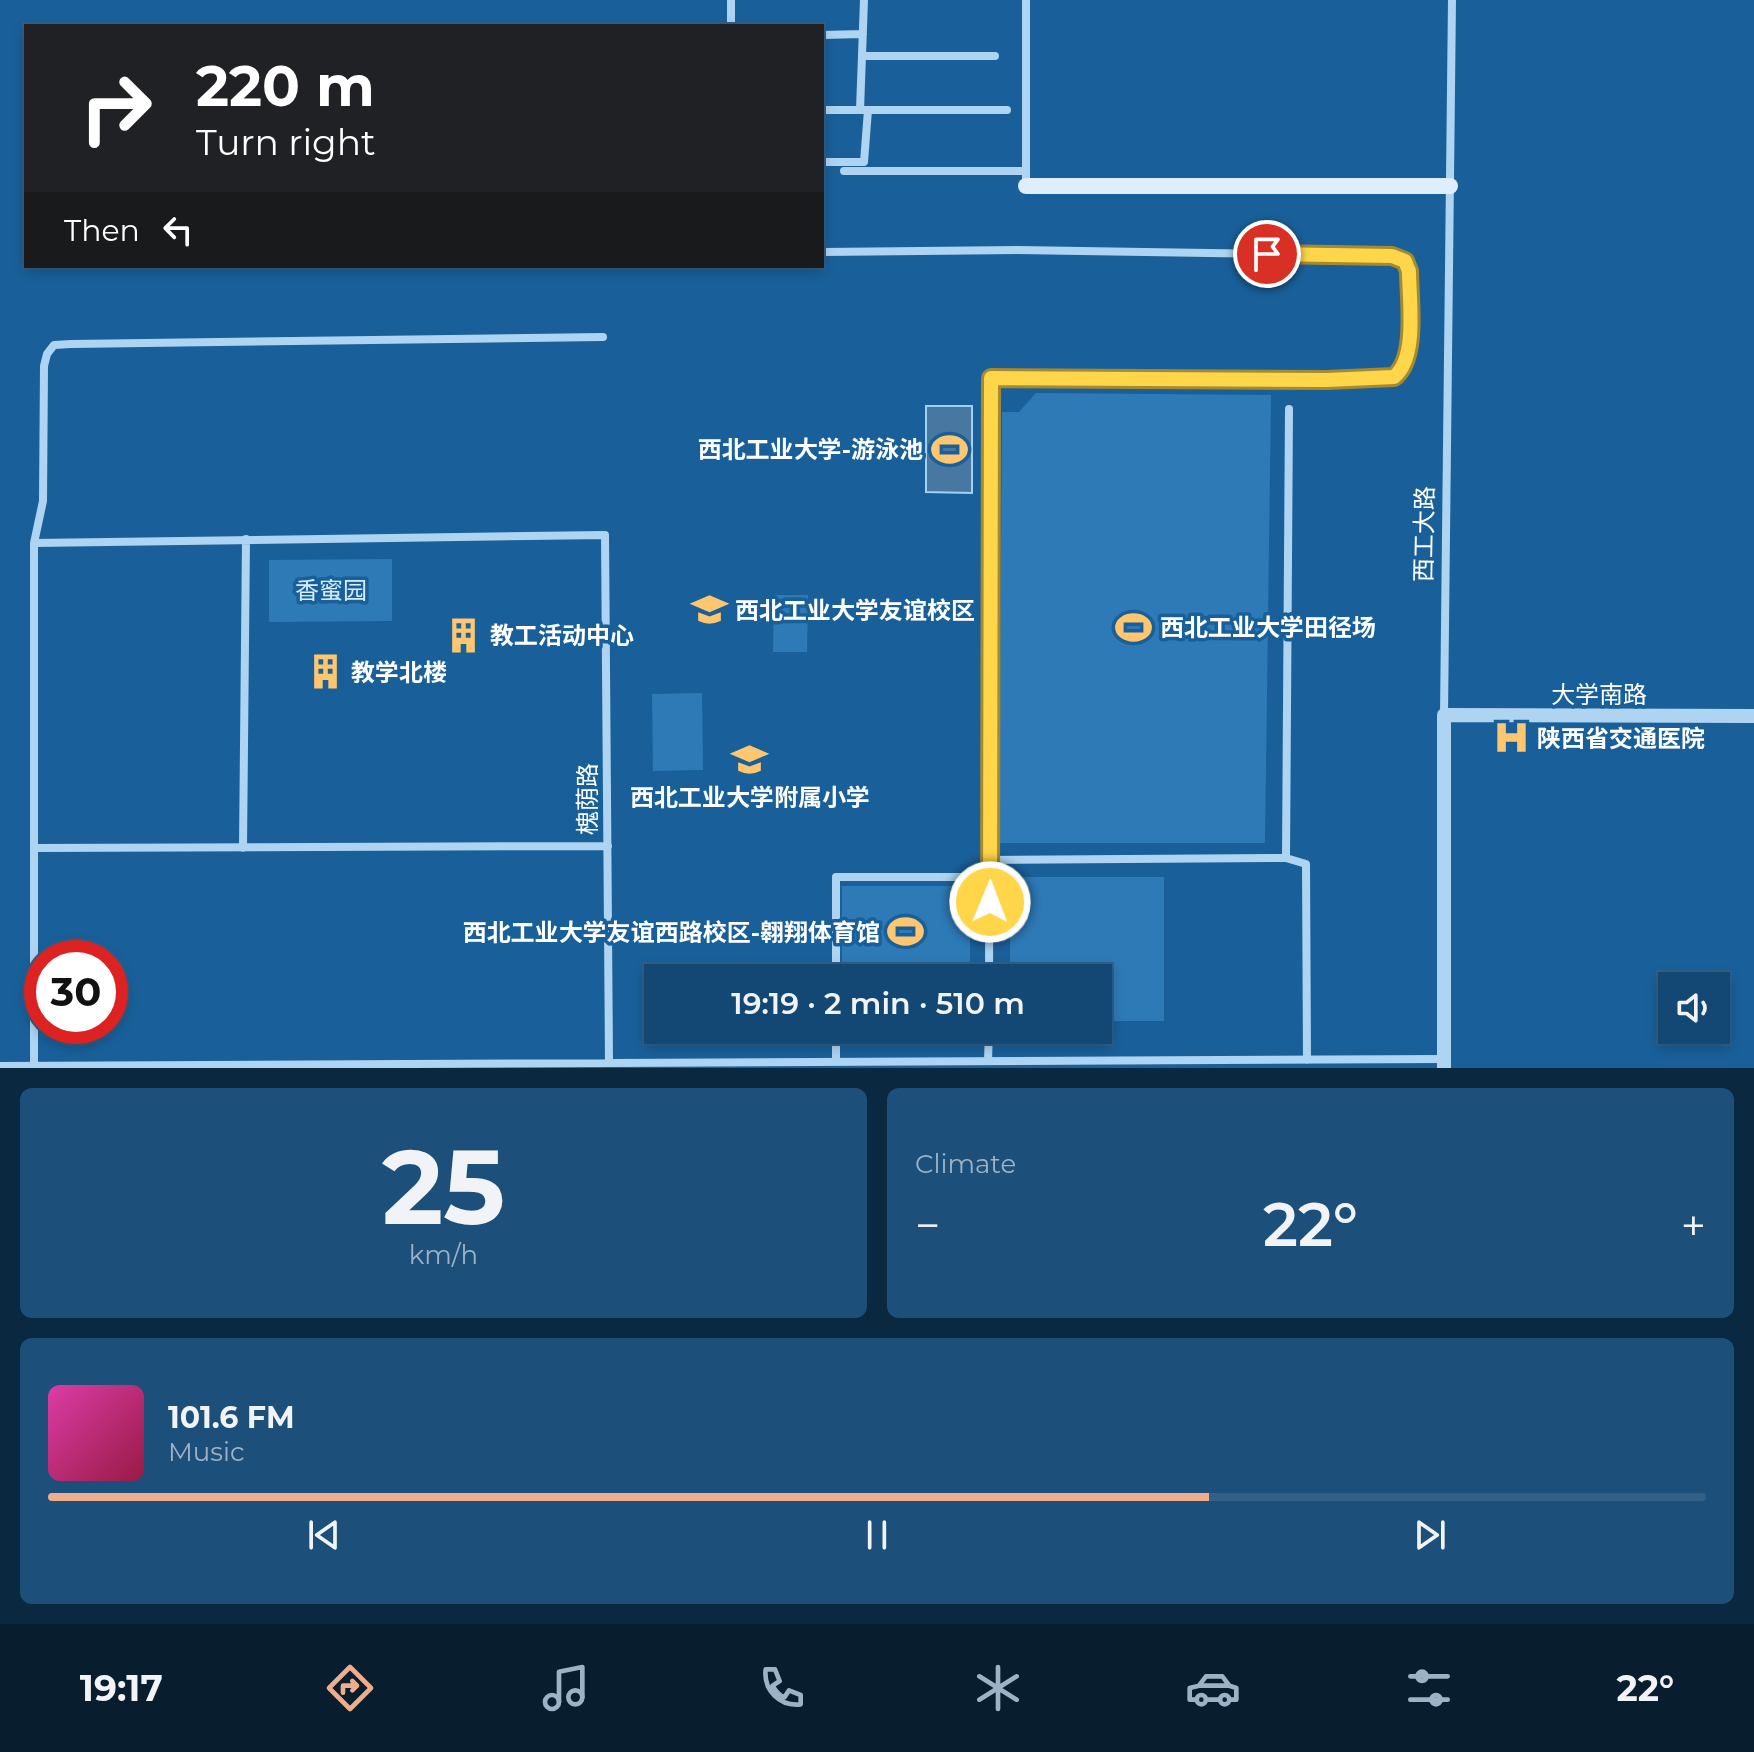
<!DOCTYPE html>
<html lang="en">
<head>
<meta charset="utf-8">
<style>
  :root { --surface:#134874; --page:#1c4f79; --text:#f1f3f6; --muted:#9db2c5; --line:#326086; --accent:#eead8d }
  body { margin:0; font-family:Montserrat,"Noto Sans SC",sans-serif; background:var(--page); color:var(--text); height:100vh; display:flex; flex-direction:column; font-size:30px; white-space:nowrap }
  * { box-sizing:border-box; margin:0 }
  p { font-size:26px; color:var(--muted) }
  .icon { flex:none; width:44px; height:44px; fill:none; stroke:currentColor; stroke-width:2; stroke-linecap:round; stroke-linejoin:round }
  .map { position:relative; height:1068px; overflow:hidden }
  .drawer { display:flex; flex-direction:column; gap:20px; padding:20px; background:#0a2840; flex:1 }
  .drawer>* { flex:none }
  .guide { position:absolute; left:24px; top:24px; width:800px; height:244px; border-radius:0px; box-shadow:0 4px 12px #0003,0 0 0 2px var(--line); background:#202124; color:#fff; overflow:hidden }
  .fabs { position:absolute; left:1658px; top:972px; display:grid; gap:16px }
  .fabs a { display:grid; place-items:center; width:72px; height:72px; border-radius:0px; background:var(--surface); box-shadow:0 4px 12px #0003,0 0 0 2px var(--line); font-size:40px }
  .speed { position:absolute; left:24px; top:940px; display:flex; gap:16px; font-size:40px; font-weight:700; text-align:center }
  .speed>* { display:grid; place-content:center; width:104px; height:104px; border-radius:50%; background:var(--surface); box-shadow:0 4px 12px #0003,0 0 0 2px var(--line); line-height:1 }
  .speed .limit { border:12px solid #d22; background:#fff; color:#111 }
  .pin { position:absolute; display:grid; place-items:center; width:68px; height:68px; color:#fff; margin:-34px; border:4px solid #fff; border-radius:50%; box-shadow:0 2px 8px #0007 }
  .me { position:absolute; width:88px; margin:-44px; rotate:1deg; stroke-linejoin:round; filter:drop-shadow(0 0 6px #0008) }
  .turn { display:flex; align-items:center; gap:28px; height:168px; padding:0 40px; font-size:36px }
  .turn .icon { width:104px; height:104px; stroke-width:2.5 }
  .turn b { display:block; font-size:56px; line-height:68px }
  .then { display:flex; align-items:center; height:76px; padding:0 40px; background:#0003; gap:16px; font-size:30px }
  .big { font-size:60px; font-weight:600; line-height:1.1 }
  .drawer .tile { flex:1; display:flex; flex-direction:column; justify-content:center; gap:12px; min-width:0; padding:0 28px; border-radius:12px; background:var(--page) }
  .drawer .dial { align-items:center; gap:0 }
  .dial b { font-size:104px; line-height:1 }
  .song { display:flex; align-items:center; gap:24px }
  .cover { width:96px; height:96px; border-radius:12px; background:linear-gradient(135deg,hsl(320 70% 55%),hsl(340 70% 35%)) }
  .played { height:8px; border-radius:4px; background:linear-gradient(90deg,var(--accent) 70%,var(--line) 70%) }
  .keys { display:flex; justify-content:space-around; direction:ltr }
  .heat { display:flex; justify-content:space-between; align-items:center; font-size:44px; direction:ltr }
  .drawer .tiles { flex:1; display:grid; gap:20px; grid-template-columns:1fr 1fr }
  .tile:last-child { grid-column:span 2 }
  .trip { position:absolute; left:644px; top:964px; width:468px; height:80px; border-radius:0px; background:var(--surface); box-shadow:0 4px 12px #0003,0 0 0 2px var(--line); font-weight:600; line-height:80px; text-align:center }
  .tab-bar { display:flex; height:128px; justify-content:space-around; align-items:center; background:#081d2e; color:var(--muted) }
  .tab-bar .icon { width:56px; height:56px }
  .tab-bar .on { color:var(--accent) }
  .tab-bar b { font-size:36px; color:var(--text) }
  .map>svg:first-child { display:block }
</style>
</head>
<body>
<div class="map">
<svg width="1754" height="1068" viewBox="0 0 1754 1068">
  <rect width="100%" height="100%" fill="#19609a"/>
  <!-- green -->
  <path fill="#2d7ab7" d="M 1036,393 L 1271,395 L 1265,843 L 999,843 L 1002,412 L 1019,412 Z
    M 392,559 L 392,621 L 269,622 L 269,560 Z
    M 774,595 L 808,595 L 807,652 L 773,652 Z
    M 702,693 L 703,770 L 653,771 L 652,694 Z
    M 1010,877 L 1164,877 L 1164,1021 L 1098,1021 L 1098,978 L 1010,978 Z
    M 842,886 L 970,886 L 970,978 L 842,978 Z"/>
  <!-- water -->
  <path fill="#4878a1" stroke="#a2d1f3" stroke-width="2" d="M 926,406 L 972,406 L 972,493 L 926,492 Z"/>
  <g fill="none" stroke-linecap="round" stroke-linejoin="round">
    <!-- minor -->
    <path stroke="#afd4f1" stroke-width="8" d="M 864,0 L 860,110 L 1007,110
      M 1026,0 L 1026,186
      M 731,26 L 731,0
      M 822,35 L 863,34
      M 862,56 L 995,56
      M 822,110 L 860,110
      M 822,162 L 864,162 L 868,110
      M 844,171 L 1026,171
      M 822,252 L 1018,250 L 1392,256 L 1405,261 L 1409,271 C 1409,300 1418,358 1394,377 L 1327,380 L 991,378 L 989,978
      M 1289,409 L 1286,858 L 1306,864 L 1307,1060
      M 34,543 L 605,535 L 609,1062
      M 1444,715 L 1452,0
      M 34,848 L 608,846
      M 243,848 L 246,539
      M 991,860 L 1286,858
      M 836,978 L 836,877 L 991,877
      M 836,1030 L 836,1061
      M 988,1061 L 989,1030
      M 0,1066 L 1444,1059
      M 34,1066 L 34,543 L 43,501 L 44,366 L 47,354 L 54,345 L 71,344 L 603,337"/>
    <!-- tertiary -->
    <path stroke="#afd4f1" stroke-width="14" d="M 1444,1068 L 1444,715 L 1754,716"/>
    <!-- secondary -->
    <path stroke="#deeefc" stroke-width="16" d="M 1026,186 L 1450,186"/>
  </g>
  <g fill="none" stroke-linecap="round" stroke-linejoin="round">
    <defs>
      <path id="route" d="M 990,902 L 991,378 L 1327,380 L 1394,377 C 1418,358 1409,300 1409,271 L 1405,261 L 1392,256 L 1267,254"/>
    </defs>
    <!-- route casing -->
    <use href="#route" stroke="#a68a30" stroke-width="20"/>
    <!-- route -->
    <use href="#route" stroke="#ffd54a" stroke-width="14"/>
  </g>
  <!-- icons -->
  <defs>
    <symbol id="stadium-bare" viewBox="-9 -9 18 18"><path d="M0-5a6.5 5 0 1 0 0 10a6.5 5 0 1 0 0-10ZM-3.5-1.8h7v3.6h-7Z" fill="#ffc670" stroke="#19609a" stroke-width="2.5" paint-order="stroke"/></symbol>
    <symbol id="university-bare" viewBox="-9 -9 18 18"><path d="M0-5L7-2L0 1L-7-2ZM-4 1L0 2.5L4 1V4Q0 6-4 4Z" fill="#ffc670" stroke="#19609a" stroke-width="2.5" paint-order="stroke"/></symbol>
    <symbol id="building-bare" viewBox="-9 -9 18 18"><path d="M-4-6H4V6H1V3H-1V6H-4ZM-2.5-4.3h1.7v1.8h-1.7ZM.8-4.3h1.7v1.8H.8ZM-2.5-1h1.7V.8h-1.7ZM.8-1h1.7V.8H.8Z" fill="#ffc670" stroke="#19609a" stroke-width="2.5" paint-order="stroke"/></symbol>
    <symbol id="hospital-bare" viewBox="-9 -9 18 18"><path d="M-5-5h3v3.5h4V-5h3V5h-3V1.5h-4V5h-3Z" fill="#ffc670" stroke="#19609a" stroke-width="2.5" paint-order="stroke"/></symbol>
    <symbol id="school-bare" viewBox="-9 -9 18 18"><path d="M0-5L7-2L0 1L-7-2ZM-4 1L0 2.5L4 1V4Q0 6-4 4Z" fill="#ffc670" stroke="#19609a" stroke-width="2.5" paint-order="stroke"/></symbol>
  </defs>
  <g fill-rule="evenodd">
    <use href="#stadium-bare" x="924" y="424" width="51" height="51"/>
    <use href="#university-bare" x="684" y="584" width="51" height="51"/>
    <use href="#stadium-bare" x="1108" y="602" width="51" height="51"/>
    <use href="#building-bare" x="438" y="610" width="51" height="51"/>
    <use href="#building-bare" x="300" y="646" width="51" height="51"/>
    <use href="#hospital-bare" x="1486" y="712" width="51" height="51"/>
    <use href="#school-bare" x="724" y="734" width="51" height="51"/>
    <use href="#stadium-bare" x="880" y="906" width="51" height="51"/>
  </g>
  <g text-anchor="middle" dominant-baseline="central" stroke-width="7" stroke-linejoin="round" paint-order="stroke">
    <!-- poi labels -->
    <g font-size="24" font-weight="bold" fill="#fff" stroke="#19609a" text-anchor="start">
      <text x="923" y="449" text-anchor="end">西北工业大学-游泳池</text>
      <text x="735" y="610">西北工业大学友谊校区</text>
      <text x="1160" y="627">西北工业大学田径场</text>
      <text x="490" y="635">教工活动中心</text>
      <text x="351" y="672">教学北楼</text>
      <text x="1537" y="738">陕西省交通医院</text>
      <text x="750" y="797" text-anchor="middle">西北工业大学附属小学</text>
      <text x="880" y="932" text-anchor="end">西北工业大学友谊西路校区-翱翔体育馆</text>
    </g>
    <!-- street labels -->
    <g font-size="24" fill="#fff" stroke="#19609a">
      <text transform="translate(1424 534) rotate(-89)">西工大路</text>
      <text x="1599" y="694">大学南路</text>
      <text transform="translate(587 799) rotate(-90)">槐荫路</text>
    </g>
    <!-- park labels -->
    <g font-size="24" fill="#d7ecfc" stroke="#19609a">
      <text x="331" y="590">香蜜园</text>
    </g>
  </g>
</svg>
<div class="fabs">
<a><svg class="icon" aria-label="sound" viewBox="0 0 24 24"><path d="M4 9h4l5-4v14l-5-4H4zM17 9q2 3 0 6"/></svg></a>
</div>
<div class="speed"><div class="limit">30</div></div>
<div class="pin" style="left:1267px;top:254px;background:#d93025"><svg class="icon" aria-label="arrive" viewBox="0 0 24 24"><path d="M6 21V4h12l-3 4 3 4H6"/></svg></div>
<svg class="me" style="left:990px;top:902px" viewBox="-20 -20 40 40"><circle r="17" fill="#ffd54a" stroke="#fff" stroke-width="3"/><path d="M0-11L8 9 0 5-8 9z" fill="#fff"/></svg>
<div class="trip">19:19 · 2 min · 510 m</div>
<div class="guide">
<div class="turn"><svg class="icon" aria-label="right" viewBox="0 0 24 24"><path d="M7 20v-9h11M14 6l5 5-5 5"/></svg><div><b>220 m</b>Turn right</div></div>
<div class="then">Then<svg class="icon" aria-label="left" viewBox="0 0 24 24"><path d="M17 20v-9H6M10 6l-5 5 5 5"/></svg></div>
</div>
</div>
<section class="drawer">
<div class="tiles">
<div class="tile dial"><b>25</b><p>km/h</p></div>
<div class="tile"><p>Climate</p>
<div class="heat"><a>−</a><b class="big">22°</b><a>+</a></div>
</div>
<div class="tile">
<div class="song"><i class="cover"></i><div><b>101.6 FM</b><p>Music</p></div></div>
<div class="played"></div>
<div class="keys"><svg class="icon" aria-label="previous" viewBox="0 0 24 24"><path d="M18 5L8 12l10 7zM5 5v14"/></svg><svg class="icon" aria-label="pause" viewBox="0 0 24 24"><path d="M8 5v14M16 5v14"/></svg><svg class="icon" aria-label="next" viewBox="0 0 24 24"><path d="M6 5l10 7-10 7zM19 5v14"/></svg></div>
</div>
</div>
</section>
<nav class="tab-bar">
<b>19:17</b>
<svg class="icon on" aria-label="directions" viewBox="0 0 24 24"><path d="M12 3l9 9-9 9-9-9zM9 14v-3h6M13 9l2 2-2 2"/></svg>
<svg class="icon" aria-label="music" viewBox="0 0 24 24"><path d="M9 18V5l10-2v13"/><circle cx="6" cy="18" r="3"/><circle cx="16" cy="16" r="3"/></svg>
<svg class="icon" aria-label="phone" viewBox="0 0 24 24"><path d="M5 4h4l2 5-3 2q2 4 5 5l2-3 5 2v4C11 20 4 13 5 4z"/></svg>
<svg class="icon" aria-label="climate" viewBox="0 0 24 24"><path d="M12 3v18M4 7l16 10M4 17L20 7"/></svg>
<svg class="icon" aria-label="car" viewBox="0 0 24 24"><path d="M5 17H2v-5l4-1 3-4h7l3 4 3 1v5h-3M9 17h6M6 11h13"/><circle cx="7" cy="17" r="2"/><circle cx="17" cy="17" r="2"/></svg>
<svg class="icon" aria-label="filters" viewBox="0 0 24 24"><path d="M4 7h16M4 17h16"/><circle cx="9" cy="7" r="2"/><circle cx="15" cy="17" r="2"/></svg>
<b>22°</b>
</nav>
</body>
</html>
